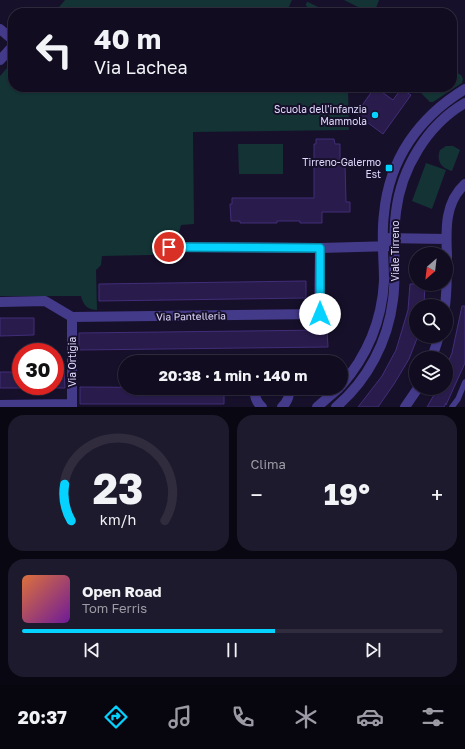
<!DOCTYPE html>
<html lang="it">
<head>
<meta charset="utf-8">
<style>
  :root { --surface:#110c20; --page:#1e1a2d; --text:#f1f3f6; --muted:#9c9ba5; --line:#302c3e; --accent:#06d2ff }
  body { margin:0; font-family:"Golos Text",sans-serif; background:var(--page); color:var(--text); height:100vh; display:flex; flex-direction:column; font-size:15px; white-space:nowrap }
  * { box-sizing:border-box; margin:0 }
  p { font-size:13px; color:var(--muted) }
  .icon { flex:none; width:22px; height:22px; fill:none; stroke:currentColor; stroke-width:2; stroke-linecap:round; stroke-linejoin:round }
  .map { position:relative; height:407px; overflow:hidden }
  .details { display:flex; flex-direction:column; gap:8px; padding:8px; background:#090712; flex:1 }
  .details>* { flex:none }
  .guide { position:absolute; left:8px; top:8px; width:449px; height:84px; border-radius:16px; box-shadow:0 1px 3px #0004,0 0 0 1px var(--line); background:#110c20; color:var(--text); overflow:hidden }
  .needle { width:26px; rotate:208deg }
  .buttons { position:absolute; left:409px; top:247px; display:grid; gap:8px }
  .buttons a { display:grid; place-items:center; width:44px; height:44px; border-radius:50%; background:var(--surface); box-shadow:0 1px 3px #0004,0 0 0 1px var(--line); font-size:20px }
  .speed { position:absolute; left:12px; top:343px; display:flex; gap:8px; font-size:20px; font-weight:700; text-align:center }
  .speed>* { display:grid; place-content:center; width:52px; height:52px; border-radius:50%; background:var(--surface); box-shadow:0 1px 3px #0004,0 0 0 1px var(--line); line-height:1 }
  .speed .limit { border:6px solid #d22; background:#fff; color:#111 }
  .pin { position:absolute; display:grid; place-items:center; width:34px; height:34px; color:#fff; margin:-17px; border:2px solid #fff; border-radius:50%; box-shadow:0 1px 4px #0007 }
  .me { position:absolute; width:44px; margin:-22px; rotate:0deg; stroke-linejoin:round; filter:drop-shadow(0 0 3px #0008) }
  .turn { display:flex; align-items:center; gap:14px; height:84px; padding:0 20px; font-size:18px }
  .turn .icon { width:52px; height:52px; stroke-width:2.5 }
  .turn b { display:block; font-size:28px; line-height:34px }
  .big { font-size:30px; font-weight:700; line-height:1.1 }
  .details .card { flex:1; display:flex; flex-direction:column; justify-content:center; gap:6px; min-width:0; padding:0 14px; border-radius:16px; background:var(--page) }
  .details .dial { align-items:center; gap:0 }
  .dial svg { height:104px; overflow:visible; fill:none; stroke:var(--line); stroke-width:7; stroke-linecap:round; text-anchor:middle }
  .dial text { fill:var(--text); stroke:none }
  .song { display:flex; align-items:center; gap:12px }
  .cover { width:48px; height:48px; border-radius:6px; background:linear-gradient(135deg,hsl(20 70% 55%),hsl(280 70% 35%)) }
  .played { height:4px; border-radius:2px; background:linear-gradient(90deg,var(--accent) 60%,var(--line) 60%) }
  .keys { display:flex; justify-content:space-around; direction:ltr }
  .heat { display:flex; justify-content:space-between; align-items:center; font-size:22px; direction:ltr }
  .details .tiles { flex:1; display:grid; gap:8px; grid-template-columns:1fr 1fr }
  .card:last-child { grid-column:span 2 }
  .trip { position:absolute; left:118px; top:355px; width:230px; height:40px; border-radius:20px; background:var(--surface); box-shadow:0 1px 3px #0004,0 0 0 1px var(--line); font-weight:700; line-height:40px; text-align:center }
  .dock { display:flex; height:64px; justify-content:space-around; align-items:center; background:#07050d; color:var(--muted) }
  .dock .icon { width:28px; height:28px }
  .dock .on { color:var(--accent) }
  .dock b { font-size:18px; color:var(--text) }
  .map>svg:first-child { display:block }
</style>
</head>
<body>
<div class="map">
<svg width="465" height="407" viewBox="0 0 465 407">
  <rect width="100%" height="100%" fill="#17102b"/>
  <!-- green -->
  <path fill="#133335" d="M 65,0 L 292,0 L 286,13 L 54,13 Z
    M 344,0 L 379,0 L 375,11 L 379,13 L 370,13 Z
    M 307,2 L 308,2 L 330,13 L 320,13 L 306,6 L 306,4 Z
    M 13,61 L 13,87 L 348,87 L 349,130 L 193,132 L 194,224 L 181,225 C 178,237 175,241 161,244 L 160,254 L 151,255 L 102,256 L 101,265 L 96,270 L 97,310 C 88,310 83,305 81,296 L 0,296 L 0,76 Z
    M 452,70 L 461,75 L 463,79 L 462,83 L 433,102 L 430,102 L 421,93 L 425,90 L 420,87 L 452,87 Z
    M 238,144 L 283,144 L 283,174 L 239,174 Z
    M 446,146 L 453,146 L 460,150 L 452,171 C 441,168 436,161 440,150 Z
    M 426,163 L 446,170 L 432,209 L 412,201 Z"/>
  <!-- building -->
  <path fill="#291c4c" stroke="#422d79" d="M 375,87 L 393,100 L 401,89 L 411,95 L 383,134 L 356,114 Z
    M 316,139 L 334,139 L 335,144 L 340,144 L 340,164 L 345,164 L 346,202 L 350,202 L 350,212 L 322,212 L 322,223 L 300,223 L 300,221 L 277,221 L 277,223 L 240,223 L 240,221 L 231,221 L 230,204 L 232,204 L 232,198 L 314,198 L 314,144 L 316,144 Z
    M 306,281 L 306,298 L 99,301 L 99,284 Z
    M 410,284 L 425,284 L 424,306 L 416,306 L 416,336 L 418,336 L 409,359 L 394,384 L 378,407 L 358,407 L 382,376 L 396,350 L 408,310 Z
    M 462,306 L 465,306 L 465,363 L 446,405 L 446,403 L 444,407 L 427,407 L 438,388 L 446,388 L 446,367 L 452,353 Z
    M 0,318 L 34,318 L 34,335 L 0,336 Z
    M 327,330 L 328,347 L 79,350 L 79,333 Z
    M 55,371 L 64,371 L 65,388 L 55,388 Z
    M 0,372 L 21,372 L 21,388 L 0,388 Z
    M 80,387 L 224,388 L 224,404 L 80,404 Z"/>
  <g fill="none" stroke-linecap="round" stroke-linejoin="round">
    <!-- service -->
    <path stroke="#443a8a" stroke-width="5.5" d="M 452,407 L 458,399 L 465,382"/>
    <!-- minor -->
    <path stroke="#443a8a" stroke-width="10" d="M 0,29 L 13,40
      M 0,60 L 13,46
      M 383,238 L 446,239
      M 169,247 L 320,248 L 394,246
      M 0,302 L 45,301 L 72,317 L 319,314 L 320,248
      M 445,306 C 447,290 447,273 447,256 C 446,231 444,203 465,184
      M 72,317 L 72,407
      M 432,358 L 439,336
      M 255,388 C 254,396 256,402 262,407
      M 0,405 L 72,404
      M 282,407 C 288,401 290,396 289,388
      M 405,407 L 418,388"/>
    <!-- tertiary -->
    <path stroke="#443a8a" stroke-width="10" d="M 341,386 C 367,356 382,320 384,281 C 384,259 381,236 384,214 C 389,159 419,117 465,89
      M 317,407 L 339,388
      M 336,407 C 368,380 388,341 393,300 C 397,271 392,241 396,212 C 401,169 427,125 465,103"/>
  </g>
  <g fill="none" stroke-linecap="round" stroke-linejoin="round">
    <defs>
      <path id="route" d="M 169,247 L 320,248 L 320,314"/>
    </defs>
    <!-- route casing -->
    <use href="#route" stroke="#0488a6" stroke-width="10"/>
    <!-- route -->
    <use href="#route" stroke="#06d2ff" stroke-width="7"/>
  </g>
  <!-- markers -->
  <g fill="#06d2ff" stroke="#17102b" stroke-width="1.5">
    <circle cx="375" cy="115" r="4"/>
    <rect x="385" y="164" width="8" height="8" rx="2"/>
  </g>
  <g text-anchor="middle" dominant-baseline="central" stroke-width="4" stroke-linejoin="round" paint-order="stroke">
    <!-- poi labels -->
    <g font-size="10" fill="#e1daff" stroke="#17102b" text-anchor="end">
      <text x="367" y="109">Scuola dell'infanzia<tspan x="367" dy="12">Mammola</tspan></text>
      <text x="381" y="162">Tirreno-Galermo<tspan x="381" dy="12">Est</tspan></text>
    </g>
    <!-- street labels -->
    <g font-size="10" fill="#e1daff" stroke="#17102b">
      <text transform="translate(395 251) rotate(-90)">Viale Tirreno</text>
      <text transform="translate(191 316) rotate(-1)">Via Pantelleria</text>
      <text transform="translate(72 362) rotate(-90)">Via Ortigia</text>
    </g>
  </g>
</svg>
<div class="buttons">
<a><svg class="needle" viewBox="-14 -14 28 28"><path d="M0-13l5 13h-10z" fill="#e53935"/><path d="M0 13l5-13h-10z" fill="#9c9ba5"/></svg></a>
<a><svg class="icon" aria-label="search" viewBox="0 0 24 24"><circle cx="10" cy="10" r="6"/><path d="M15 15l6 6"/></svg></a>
<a><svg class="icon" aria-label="layers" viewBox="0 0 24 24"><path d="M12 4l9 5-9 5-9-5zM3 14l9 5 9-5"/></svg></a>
</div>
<div class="speed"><div class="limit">30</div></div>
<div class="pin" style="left:169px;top:247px;background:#d93025"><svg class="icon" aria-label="arrive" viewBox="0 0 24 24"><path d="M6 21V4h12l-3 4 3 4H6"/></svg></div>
<svg class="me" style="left:320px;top:314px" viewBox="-20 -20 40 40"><circle r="19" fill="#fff"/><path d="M0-13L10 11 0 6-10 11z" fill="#06d2ff"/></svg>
<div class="trip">20:38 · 1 min · 140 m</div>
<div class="guide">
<div class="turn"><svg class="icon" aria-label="left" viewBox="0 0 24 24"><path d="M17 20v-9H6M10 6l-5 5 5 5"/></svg><div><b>40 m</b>Via Lachea</div></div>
</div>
</div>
<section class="details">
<div class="tiles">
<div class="card dial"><svg viewBox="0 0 100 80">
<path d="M14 69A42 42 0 1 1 86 69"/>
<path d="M14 69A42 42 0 0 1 9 41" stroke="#06d2ff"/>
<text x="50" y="56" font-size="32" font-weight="700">23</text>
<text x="50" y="72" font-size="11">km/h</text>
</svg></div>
<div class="card"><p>Clima</p>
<div class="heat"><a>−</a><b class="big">19°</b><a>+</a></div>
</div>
<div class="card">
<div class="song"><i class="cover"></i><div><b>Open Road</b><p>Tom Ferris</p></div></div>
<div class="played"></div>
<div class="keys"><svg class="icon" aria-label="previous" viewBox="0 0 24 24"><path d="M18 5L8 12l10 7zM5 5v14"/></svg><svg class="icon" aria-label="pause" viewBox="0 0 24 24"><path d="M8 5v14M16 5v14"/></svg><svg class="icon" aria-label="next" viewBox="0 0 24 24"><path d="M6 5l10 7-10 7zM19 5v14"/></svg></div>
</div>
</div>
</section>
<nav class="dock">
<b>20:37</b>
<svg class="icon on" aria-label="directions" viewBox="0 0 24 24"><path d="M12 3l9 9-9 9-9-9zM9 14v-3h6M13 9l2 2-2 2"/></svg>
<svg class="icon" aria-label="music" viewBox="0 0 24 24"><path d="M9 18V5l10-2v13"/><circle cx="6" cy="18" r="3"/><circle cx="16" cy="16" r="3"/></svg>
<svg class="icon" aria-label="phone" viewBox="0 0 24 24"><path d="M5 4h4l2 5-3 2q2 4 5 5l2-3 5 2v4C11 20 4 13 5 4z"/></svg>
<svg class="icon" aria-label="climate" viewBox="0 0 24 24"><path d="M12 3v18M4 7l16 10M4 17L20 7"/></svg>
<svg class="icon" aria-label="car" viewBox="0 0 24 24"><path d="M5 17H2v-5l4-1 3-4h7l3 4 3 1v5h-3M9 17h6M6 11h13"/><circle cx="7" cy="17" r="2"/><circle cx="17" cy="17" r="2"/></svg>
<svg class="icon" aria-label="filters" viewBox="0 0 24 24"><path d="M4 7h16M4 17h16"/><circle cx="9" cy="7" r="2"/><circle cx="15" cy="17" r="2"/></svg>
</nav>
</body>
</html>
